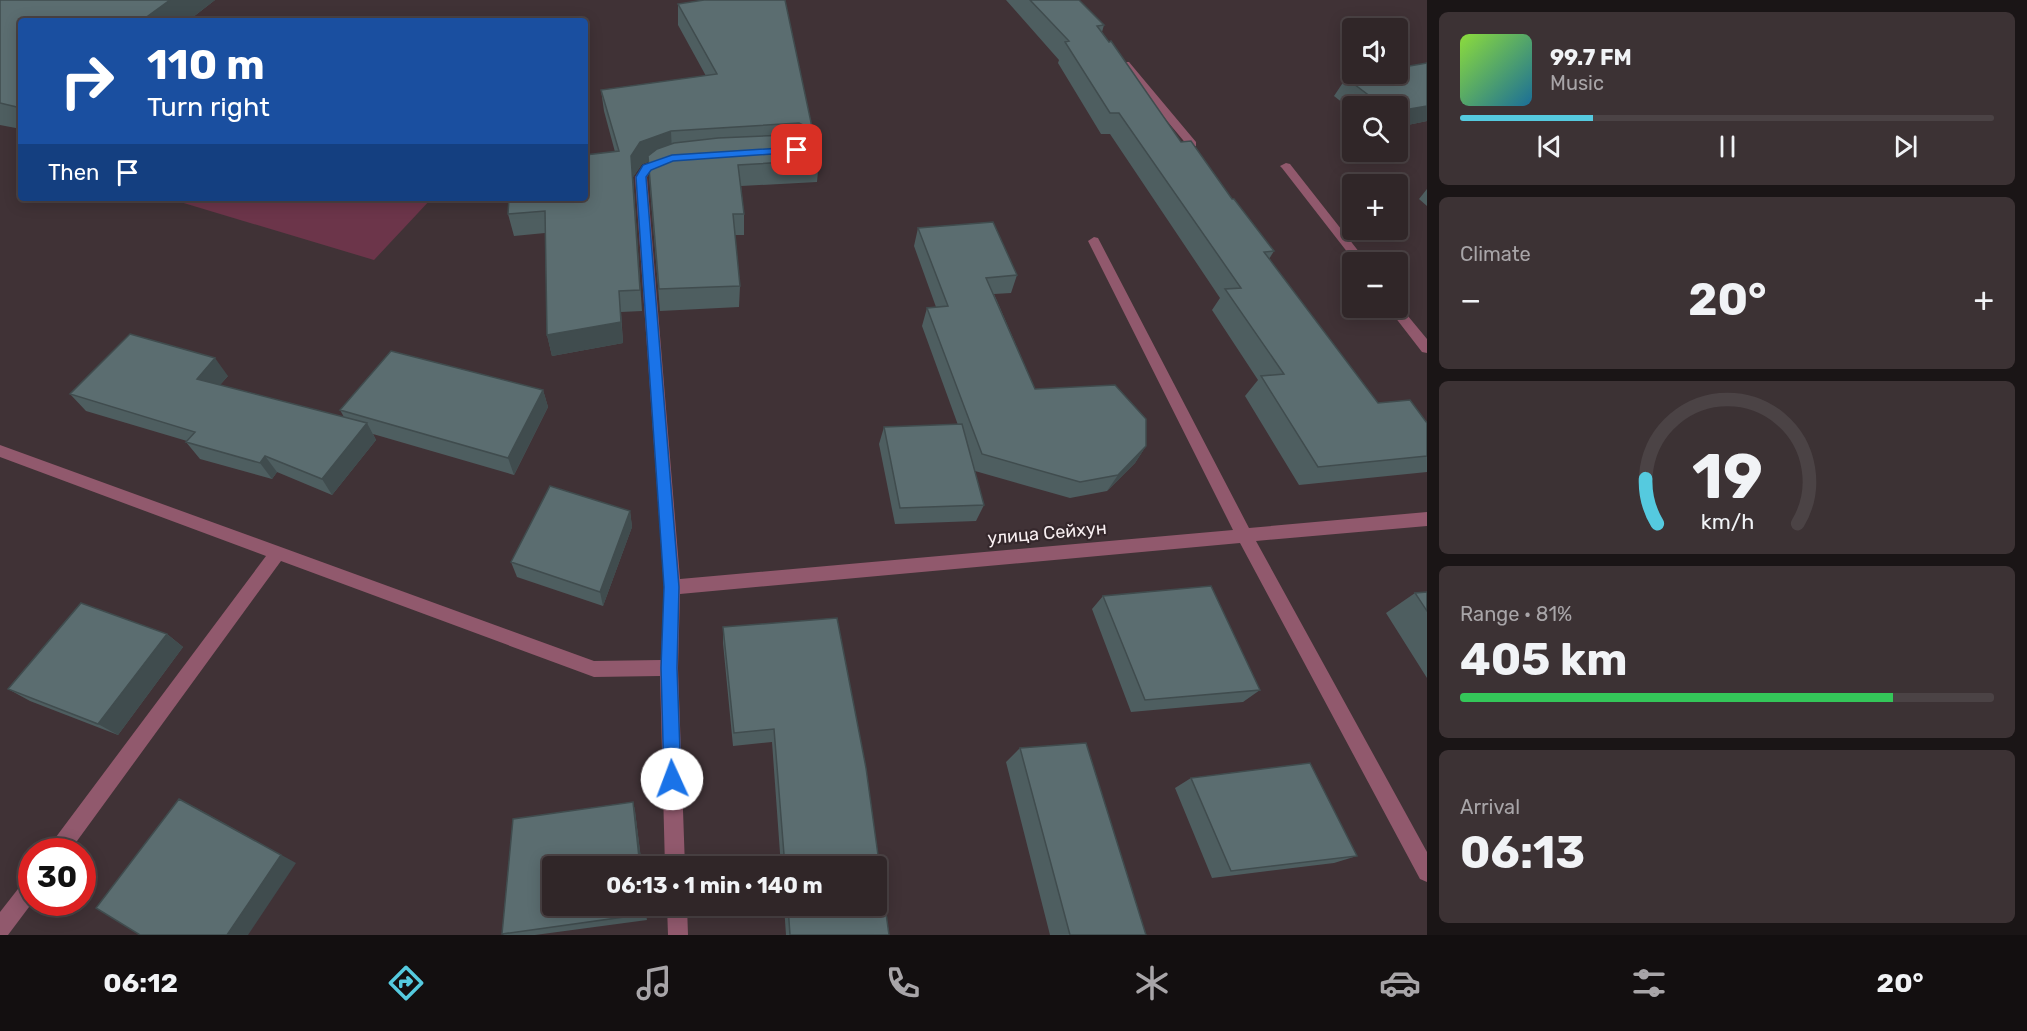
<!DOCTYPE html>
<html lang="en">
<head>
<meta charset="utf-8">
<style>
  :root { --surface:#302628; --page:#3c3234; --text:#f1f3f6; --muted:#a8a5a8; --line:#4b4345; --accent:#55cadf }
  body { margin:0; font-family:Rubik,sans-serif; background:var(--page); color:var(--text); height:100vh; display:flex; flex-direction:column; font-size:22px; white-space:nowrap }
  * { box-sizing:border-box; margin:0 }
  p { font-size:20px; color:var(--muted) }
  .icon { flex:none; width:33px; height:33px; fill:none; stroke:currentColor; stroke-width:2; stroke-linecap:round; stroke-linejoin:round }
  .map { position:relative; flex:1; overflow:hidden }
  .sheet { display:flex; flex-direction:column; gap:12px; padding:12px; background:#1a1516; width:600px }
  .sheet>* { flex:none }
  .banner { position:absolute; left:18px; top:18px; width:570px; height:183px; border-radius:6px; box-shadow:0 3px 15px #0003,0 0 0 2px var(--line); background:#1a4fa0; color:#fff; overflow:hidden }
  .buttons { position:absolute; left:1342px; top:18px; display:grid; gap:12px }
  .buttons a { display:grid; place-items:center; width:66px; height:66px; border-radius:6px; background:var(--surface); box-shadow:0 3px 15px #0003,0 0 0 2px var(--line); font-size:30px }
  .speed { position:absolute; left:18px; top:838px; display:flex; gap:12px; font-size:30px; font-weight:700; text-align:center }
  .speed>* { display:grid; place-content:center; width:78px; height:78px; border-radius:50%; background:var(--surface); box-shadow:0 3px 15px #0003,0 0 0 2px var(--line); line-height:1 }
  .speed .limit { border:9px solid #d22; background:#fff; color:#111 }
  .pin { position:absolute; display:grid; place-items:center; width:51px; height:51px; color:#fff; margin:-26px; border-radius:12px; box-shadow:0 3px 9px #0006 }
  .me { position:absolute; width:66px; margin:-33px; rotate:358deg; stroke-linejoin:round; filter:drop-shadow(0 0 4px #0008) }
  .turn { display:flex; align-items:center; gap:21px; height:126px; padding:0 30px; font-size:27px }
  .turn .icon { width:78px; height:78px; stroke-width:2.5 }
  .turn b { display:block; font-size:42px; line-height:51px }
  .then { display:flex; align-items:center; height:57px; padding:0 30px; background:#0003; gap:12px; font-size:22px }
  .big { font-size:45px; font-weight:700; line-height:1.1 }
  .sheet .widget { flex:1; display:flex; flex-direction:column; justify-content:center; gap:9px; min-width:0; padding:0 21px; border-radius:9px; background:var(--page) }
  .sheet .dial { align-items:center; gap:0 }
  .dial svg { height:156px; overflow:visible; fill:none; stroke:var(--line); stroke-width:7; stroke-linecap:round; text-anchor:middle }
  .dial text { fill:var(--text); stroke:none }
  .song { display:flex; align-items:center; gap:18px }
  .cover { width:72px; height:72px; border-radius:9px; background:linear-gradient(135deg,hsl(90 70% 55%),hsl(200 70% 35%)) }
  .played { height:6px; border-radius:3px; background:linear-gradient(90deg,var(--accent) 25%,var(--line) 25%) }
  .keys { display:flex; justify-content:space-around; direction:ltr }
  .heat { display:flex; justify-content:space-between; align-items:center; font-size:33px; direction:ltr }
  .charge { height:9px; border-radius:4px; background:linear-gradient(90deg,#34c759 81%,var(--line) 0) }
  .trip { position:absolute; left:542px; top:856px; width:345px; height:60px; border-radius:6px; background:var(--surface); box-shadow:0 3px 15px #0003,0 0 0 2px var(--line); font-weight:700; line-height:60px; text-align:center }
  .menu { display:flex; height:96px; justify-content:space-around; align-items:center; background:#130f10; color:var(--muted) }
  .menu .icon { width:42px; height:42px }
  .menu .active { color:var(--accent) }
  .menu b { font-size:27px; color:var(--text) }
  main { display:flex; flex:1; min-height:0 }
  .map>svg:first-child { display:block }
</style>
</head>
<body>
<main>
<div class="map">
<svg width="1427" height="935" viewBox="0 0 1427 935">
  <rect width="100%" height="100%" fill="#403236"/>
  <!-- green -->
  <path fill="#6c354a" d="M 167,198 L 432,198 L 374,260 Z"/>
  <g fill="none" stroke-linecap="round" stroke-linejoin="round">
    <!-- minor -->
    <path fill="#91596d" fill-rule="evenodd" d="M 1121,62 L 1129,62 L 1196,142 L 1196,146 L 1188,146 L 1121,66 Z
      M 666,157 L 670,158 L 670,162 L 651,170 L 647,177 L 680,579 L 1233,530 L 1088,241 L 1094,237 L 1098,238 L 1249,528 L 1427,512 L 1427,526 L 1256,541 L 1427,852 L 1427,882 L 1420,879 L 1240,543 L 680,594 L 678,668 L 685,867 L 665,867 L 660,676 L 594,677 L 281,561 L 69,852 L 47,852 L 50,845 L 266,556 L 0,457 L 0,445 L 594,661 L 661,660 L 664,587 L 635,177 L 643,166 Z
      M 1286,163 L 1290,164 L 1367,262 L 1355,262 L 1282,168 L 1280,166 Z
      M 1398,304 L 1427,339 L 1427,353 L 1422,352 L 1388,308 L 1398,308 Z
      M 32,877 L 32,903 L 8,935 L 0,935 L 0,912 L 25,880 Z
      M 667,906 L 687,906 L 688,935 L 668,935 Z"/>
  </g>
  <!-- wall -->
  <path fill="#4e5e60" d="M 0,0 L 215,0 L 188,21 L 21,21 L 21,129 L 0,125 Z
    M 785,0 L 819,160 L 817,182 L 741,186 L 744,214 L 744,235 L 735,235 L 740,286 L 739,307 L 660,311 L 648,162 L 642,164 L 633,177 L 642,311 L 621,312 L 623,343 L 552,356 L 547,335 L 545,233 L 514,236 L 508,214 L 615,152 L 604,111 L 601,90 L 706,76 L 678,25 L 678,4 Z
    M 1006,0 L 1079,0 L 1104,25 L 1102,32 L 1181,142 L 1232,199 L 1274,251 L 1269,259 L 1378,403 L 1427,423 L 1427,472 L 1299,485 L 1245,396 L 1258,380 L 1212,310 L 1220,298 L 1110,134 L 1101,134 L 1058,63 L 1059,60 Z
    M 1427,63 L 1427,121 L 1398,127 L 1398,106 L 1353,106 L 1353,111 L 1334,96 L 1346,78 Z
    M 1427,189 L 1427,206 L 1419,199 Z
    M 918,228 L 1017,275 L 1011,293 L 994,294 L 1035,389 L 1146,446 L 1135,463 L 1107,491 L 1070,498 L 975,471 L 972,464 L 984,505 L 976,521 L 895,524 L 879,444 L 884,427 L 958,425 L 922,326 L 927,308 L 936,307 L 914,246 Z
    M 228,376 L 220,385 L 344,417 L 340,410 L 543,390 L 548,407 L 514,475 L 373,434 L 376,440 L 332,495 L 277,472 L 272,479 L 200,459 L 186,442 L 187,441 L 86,411 L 70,394 Z
    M 630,511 L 632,527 L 603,606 L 517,577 L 511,562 Z
    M 1427,592 L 1427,678 L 1386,613 L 1415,593 Z
    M 1103,596 L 1260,690 L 1243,702 L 1131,712 L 1092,609 Z
    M 837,618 L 866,768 L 889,935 L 786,935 L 784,906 L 876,906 L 876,867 L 781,867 L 772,742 L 733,746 L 723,643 L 723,627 Z
    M 167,634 L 183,647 L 118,735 L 30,701 L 8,689 Z
    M 1020,748 L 1146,935 L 1050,935 L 1006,762 Z
    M 1191,778 L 1357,856 L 1334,863 L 1212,878 L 1175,788 Z
    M 633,802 L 635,811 L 642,867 L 552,867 L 552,906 L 646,906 L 647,920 L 535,935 L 504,935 L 502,934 L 513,819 Z"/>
  <!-- shaded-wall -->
  <path fill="#404c4e" d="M 170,0 L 215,0 L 188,21 L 141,21 Z
    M 1427,106 L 1427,121 L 1398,127 L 1398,111 Z
    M 671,131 L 672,153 L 642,164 L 633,177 L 642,311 L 631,156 L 640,142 Z
    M 619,291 L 623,343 L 552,356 L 547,335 Z
    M 215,358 L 228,376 L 210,396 L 197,379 Z
    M 543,390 L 548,407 L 514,475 L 508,458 Z
    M 367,423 L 376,440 L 332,495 L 322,479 Z
    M 1146,446 L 1135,463 L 1107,491 L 1118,475 Z
    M 265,456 L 277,472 L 272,479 L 260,463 Z
    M 630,511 L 632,527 L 603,606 L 600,592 Z
    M 167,634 L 183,647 L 118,735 L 98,724 Z
    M 179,799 L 197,808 L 296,863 L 248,935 L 227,935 Z
    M 633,802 L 635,811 L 642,867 L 640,867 Z
    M 644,906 L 646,906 L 647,920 L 645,914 Z"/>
  <!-- building -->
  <path fill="#5b6d70" stroke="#404c4e" stroke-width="1.5" d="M 0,0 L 170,0 L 141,21 L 21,21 L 21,108 L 0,103 Z
    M 704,0 L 785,0 L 819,160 L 738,165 L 744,214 L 733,214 L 740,286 L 659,289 L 648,156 L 657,149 L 674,143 L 718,138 L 787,135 L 803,133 L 805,126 L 799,123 L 671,131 L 640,142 L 631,156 L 640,290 L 619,291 L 621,322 L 547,335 L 545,211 L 508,214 L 509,198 L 585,198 L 585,155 L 619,151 L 601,90 L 717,74 L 678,4 Z
    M 1030,0 L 1079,0 L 1104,25 L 1097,26 L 1109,42 L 1111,41 L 1181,142 L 1191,141 L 1232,199 L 1234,199 L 1274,251 L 1264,252 L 1378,403 L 1410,400 L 1427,423 L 1427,456 L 1318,467 L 1261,376 L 1284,374 L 1225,289 L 1241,288 L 1119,113 L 1110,113 L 1065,42 L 1069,41 Z
    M 1427,63 L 1427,106 L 1398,111 L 1398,106 L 1383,106 L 1346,78 L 1369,74 L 1398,74 L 1398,68 Z
    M 993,222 L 1017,275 L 986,278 L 1035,389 L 1115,385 L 1146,419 L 1146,446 L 1118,475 L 1080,482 L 982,454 L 927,308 L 948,306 L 918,228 Z
    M 130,334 L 215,358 L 197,379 L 367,423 L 322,479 L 265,456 L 260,463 L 186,442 L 195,432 L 70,394 Z
    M 391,351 L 543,390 L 508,458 L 340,410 Z
    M 962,424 L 984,505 L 900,508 L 884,427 Z
    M 550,486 L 630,511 L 600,592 L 511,562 Z
    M 1211,586 L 1260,690 L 1145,700 L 1103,596 Z
    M 1427,592 L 1427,611 L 1415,593 Z
    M 81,603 L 167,634 L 98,724 L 8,689 Z
    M 837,618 L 866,768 L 889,935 L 790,935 L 788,906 L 876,906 L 876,867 L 785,867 L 774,729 L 734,733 L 723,627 Z
    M 1086,743 L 1146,935 L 1070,935 L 1020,748 Z
    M 1310,763 L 1357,856 L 1231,871 L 1191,778 Z
    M 179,799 L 281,855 L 227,935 L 140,935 L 96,908 Z
    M 633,802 L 640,867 L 552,867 L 552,906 L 644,906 L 645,914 L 502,934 L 513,819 Z"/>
  <!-- route -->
  <path fill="#1a73e8" stroke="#114b97" stroke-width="1.5" d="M 797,147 L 800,148 L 800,152 L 673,161 L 651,170 L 646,177 L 679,587 L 677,668 L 681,779 L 679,785 L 672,787 L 666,785 L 664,779 L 661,668 L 664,587 L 636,177 L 643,165 L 672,155 Z"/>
  <g text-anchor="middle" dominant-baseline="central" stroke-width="4.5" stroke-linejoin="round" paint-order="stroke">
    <!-- street labels -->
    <g font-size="18" fill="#f8eff1" stroke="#35282c">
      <text transform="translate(1047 533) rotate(-5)">улица Сейхун</text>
    </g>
  </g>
</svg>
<div class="buttons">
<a><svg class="icon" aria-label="sound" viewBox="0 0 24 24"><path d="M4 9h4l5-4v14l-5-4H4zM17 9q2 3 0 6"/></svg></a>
<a><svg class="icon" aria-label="search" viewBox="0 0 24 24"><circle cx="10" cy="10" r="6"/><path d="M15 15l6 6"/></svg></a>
<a>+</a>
<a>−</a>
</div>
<div class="speed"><div class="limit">30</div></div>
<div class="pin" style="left:797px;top:150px;background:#d93025"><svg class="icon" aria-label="arrive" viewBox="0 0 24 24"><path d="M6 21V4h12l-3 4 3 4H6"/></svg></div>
<svg class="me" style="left:672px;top:779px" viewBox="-20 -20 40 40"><circle r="19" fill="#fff"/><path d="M0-13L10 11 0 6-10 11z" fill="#1a73e8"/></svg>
<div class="trip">06:13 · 1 min · 140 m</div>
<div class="banner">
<div class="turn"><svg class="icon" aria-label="right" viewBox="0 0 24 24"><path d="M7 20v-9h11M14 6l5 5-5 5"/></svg><div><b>110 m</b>Turn right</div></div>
<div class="then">Then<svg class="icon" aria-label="arrive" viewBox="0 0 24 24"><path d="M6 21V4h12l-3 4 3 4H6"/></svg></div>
</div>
</div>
<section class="sheet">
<div class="widget">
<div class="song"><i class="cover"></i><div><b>99.7 FM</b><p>Music</p></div></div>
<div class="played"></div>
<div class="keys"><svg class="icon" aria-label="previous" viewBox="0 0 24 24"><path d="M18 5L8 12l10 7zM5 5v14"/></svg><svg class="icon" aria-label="pause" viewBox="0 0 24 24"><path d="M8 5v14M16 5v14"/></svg><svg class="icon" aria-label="next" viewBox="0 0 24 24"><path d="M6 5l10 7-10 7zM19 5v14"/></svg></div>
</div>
<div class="widget"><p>Climate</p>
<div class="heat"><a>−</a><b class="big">20°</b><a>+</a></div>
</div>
<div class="widget dial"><svg viewBox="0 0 100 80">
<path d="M14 69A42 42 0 1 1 86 69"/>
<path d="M14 69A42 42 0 0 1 8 46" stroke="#55cadf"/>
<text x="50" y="56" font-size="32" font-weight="700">19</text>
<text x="50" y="72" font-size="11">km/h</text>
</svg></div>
<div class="widget"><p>Range · 81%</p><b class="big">405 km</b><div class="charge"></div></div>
<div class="widget"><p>Arrival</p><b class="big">06:13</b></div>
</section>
</main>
<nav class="menu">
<b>06:12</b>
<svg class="icon active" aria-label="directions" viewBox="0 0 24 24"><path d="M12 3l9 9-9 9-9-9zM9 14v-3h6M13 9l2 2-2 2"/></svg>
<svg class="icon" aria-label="music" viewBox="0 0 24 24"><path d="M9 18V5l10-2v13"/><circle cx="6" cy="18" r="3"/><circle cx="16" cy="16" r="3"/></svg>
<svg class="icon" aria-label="phone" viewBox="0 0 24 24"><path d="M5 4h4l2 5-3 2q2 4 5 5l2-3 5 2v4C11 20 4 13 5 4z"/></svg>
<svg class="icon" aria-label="climate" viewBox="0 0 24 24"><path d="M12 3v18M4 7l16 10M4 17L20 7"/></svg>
<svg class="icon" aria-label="car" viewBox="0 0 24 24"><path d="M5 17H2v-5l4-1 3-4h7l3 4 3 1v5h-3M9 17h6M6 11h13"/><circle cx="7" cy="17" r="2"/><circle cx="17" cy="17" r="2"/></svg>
<svg class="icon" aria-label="filters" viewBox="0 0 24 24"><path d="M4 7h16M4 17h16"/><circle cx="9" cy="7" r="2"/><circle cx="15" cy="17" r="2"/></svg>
<b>20°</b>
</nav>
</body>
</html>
